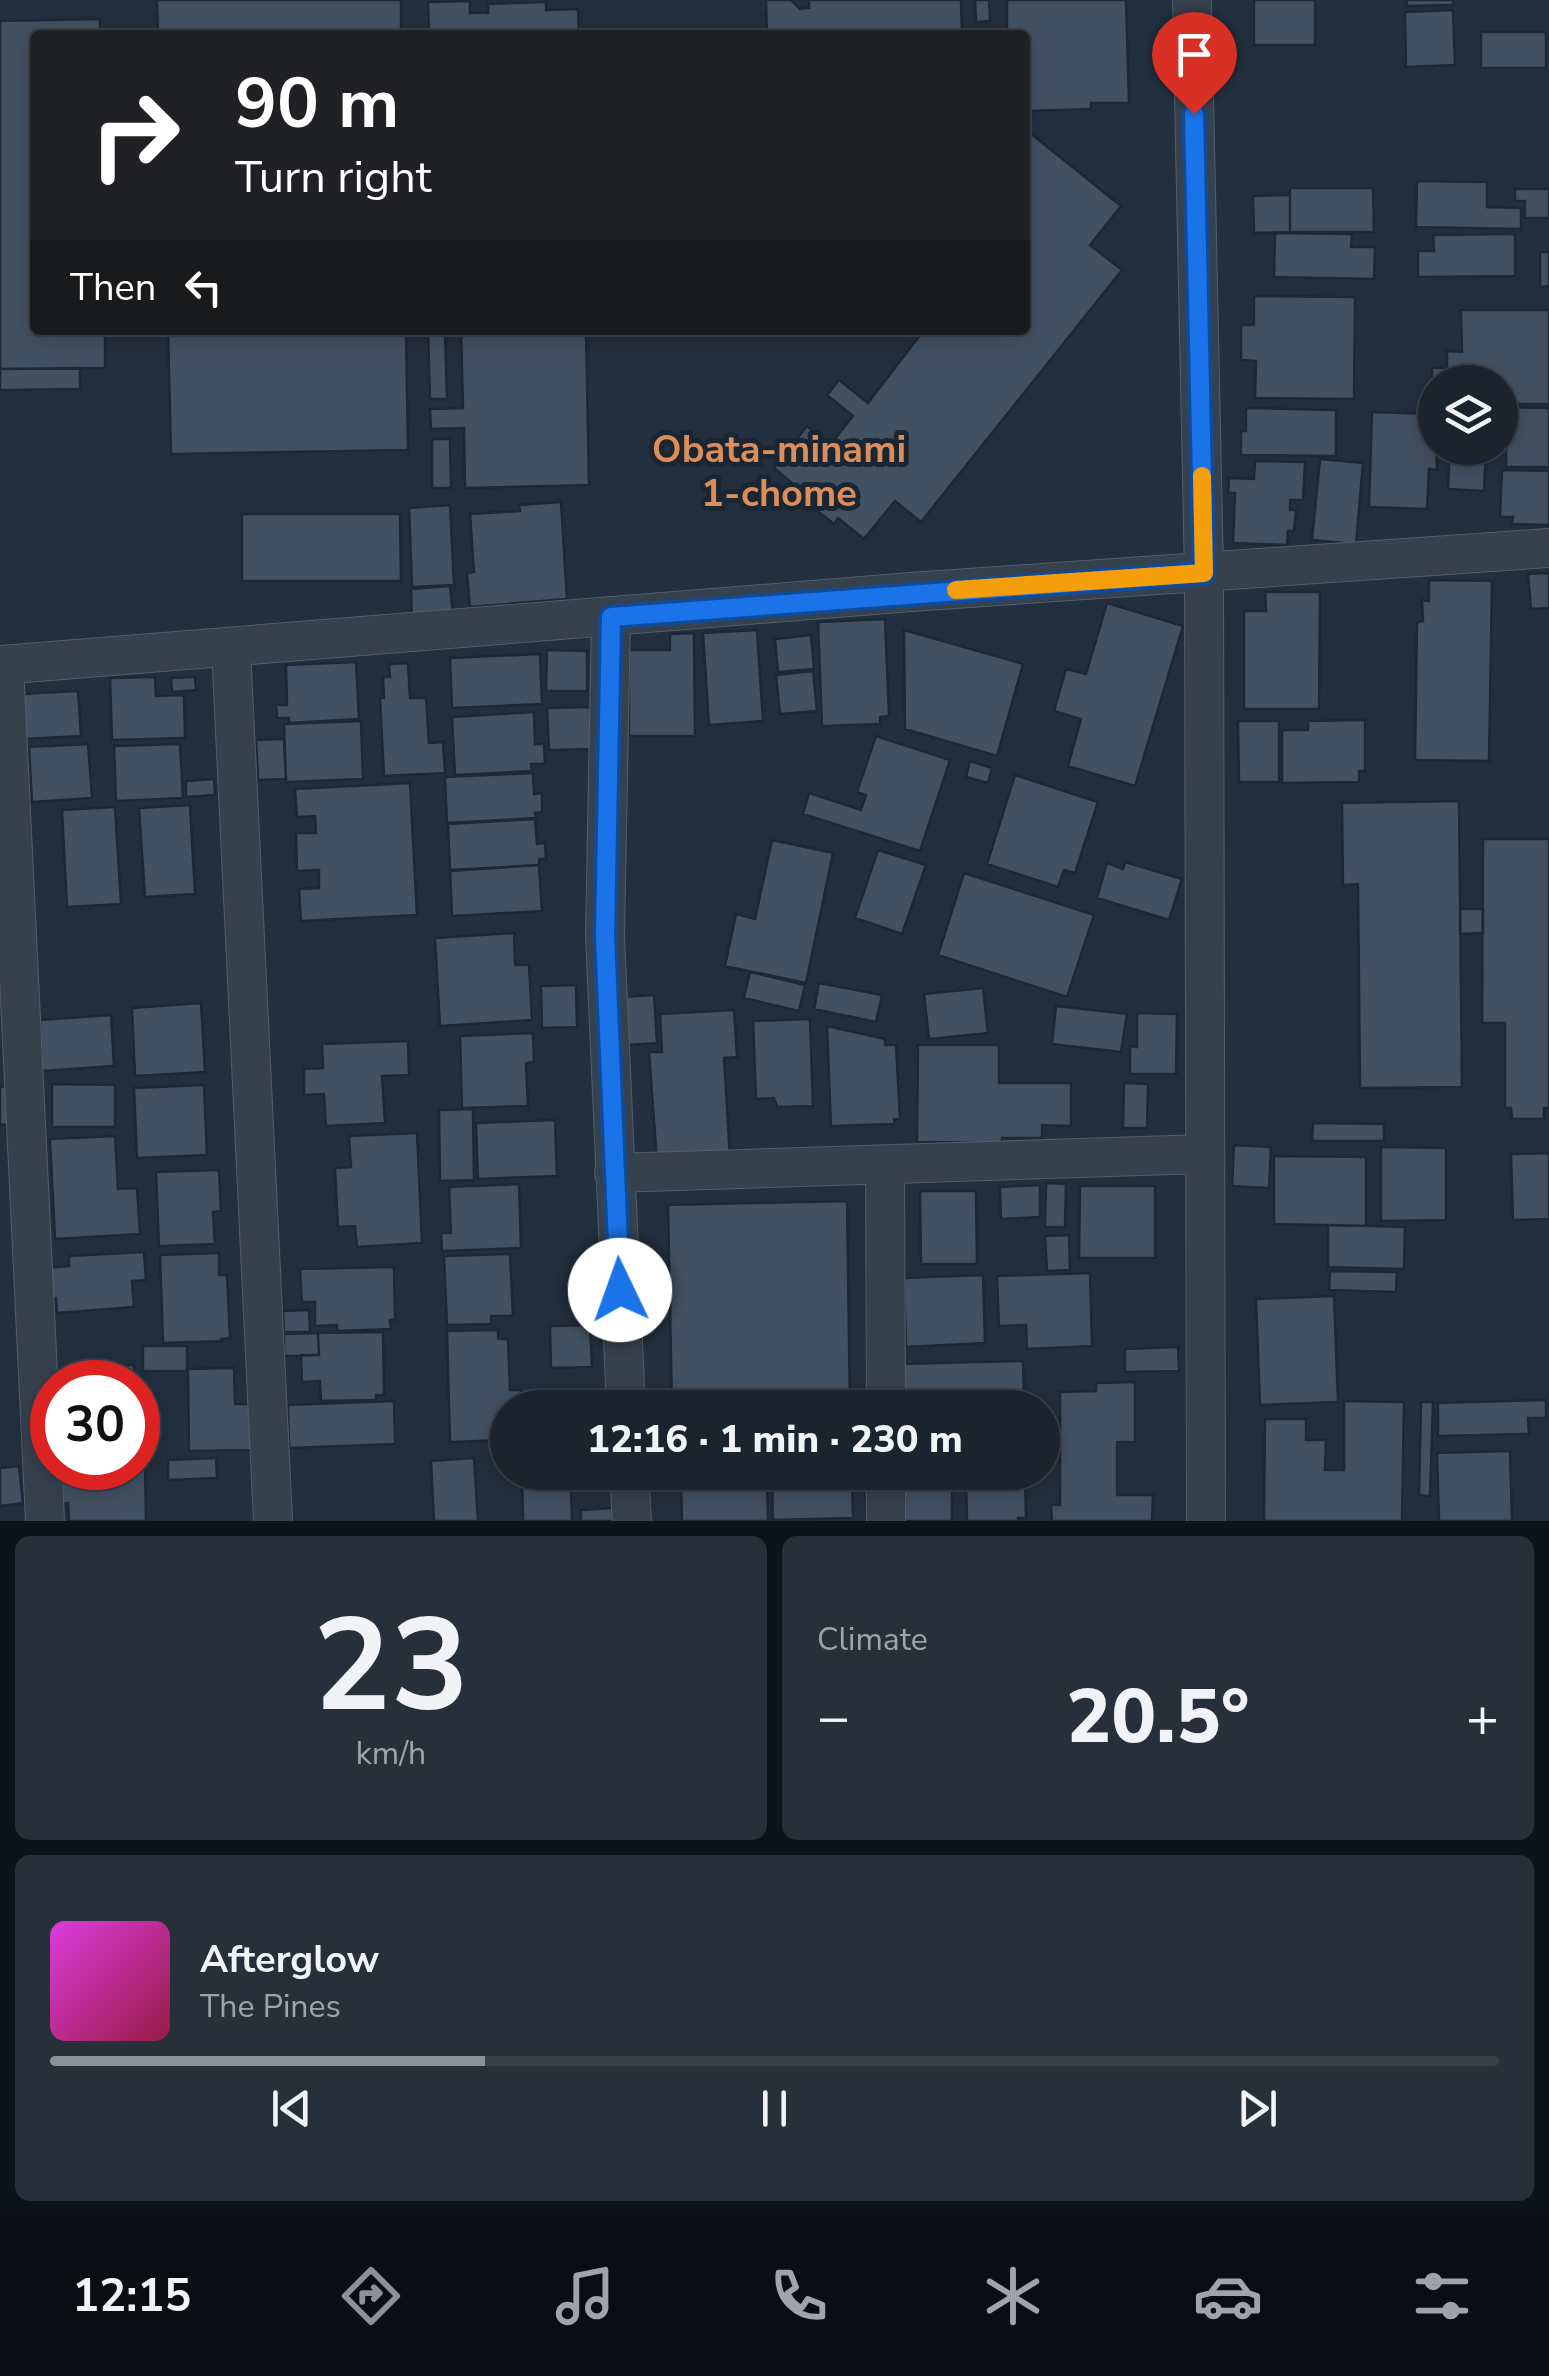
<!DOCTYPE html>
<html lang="en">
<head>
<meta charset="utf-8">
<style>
  :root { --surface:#1a232e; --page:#272f3a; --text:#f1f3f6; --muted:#9fa4aa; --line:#38404a; --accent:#8c9099 }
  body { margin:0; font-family:"Nunito Sans",sans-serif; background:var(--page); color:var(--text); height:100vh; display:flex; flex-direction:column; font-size:38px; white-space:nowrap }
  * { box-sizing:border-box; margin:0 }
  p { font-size:32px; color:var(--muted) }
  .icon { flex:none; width:55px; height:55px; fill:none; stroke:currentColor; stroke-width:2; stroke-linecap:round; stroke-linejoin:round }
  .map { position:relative; height:1521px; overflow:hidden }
  .sheet { display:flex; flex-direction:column; gap:15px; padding:15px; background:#0e1319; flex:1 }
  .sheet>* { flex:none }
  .guide { position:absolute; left:30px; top:30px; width:1000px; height:305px; border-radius:10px; box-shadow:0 5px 25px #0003,0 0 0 2px var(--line); background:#202124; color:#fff; overflow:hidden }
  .controls { position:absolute; left:1418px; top:365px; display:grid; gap:20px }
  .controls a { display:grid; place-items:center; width:100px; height:100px; border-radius:50%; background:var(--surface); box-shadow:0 5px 25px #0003,0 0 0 2px var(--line); font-size:50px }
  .speed { position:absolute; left:30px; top:1360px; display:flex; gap:20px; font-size:50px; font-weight:700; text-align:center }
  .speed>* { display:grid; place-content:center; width:130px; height:130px; border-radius:50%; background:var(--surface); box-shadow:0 5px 25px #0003,0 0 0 2px var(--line); line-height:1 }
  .speed .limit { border:15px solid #d22; background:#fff; color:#111 }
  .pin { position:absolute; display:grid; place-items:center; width:85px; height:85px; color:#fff; margin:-102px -42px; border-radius:50% 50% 50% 0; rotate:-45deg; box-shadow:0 0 10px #0007 }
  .pin .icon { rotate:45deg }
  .me { position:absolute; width:110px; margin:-55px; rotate:357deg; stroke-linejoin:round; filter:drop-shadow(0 0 8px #0008) }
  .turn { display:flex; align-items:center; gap:35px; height:210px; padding:0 40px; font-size:45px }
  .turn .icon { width:130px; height:130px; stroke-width:2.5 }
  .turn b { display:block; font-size:70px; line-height:85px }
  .then { display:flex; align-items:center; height:95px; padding:0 40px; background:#0003; gap:20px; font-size:38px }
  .big { font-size:75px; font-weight:800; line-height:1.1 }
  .sheet .widget { flex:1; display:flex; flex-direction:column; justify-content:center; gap:15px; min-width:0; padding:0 35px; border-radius:15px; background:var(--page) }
  .sheet .dial { align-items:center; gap:0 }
  .dial b { font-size:130px; line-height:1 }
  .song { display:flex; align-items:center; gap:30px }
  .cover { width:120px; height:120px; border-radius:15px; background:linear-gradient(135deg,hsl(300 70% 55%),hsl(340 70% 35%)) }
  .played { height:10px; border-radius:5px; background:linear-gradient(90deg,var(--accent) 30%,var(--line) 30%) }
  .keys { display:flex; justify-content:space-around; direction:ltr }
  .heat { display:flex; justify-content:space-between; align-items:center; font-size:55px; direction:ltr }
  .sheet .tiles { flex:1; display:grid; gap:15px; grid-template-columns:1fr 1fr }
  .widget:last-child { grid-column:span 2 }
  .trip { position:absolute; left:490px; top:1390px; width:570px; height:100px; border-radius:50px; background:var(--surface); box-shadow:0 5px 25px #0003,0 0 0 2px var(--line); font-weight:800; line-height:100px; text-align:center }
  .dock { display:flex; height:160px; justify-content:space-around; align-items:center; background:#0a0e12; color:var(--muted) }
  .dock .icon { width:70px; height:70px }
  .dock .current { color:var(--accent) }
  .dock b { font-size:45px; color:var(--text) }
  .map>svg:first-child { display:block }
</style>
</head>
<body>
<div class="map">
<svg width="1549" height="1521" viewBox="0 0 1549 1521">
  <rect width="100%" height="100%" fill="#222f3e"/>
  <!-- building -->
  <path fill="#425162" stroke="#1d2835" stroke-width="2.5" d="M 157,0 L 401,0 L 401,35 L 158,35 Z
    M 766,0 L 791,0 L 800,9 L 809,8 L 809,0 L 961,0 L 962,35 L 767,35 Z
    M 975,0 L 989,0 L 990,21 L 976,22 Z
    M 1007,0 L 1126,0 L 1129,103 L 1091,103 L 1091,109 L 1028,111 L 1025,104 L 1025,35 L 1007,35 Z
    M 1254,0 L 1315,0 L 1315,45 L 1254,45 Z
    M 1406,0 L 1453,0 L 1453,5 L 1407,6 Z
    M 470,1 L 470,13 L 488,13 L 488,4 L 546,2 L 546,10 L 578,9 L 579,35 L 429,35 L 428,2 Z
    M 1453,10 L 1455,65 L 1406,67 L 1405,12 Z
    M 100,19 L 100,35 L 35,35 L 35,330 L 105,330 L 105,368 L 0,369 L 0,21 Z
    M 1481,32 L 1546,32 L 1546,68 L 1481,68 Z
    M 1030,133 L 1121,206 L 1090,245 L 1122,270 L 921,522 L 895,501 L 864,539 L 838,518 L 834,524 L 788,488 L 792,483 L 774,468 L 807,426 L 830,445 L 853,416 L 827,395 L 839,380 L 868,403 L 924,330 L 1025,330 L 1025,139 Z
    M 1417,181 L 1487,182 L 1487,207 L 1521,208 L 1521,229 L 1416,227 Z
    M 1290,188 L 1373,188 L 1374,232 L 1290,232 Z
    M 1515,189 L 1549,189 L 1549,218 L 1525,218 L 1525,201 L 1515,201 Z
    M 1290,195 L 1290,232 L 1254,233 L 1253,196 Z
    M 1275,233 L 1352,234 L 1351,247 L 1375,247 L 1374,279 L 1274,277 Z
    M 1515,234 L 1515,276 L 1418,277 L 1418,251 L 1434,251 L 1433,235 Z
    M 1540,252 L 1549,252 L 1549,286 L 1540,287 Z
    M 1254,296 L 1355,297 L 1354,399 L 1255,398 L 1256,361 L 1241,360 L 1241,325 L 1254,325 Z
    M 1461,310 L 1549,310 L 1549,404 L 1500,404 L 1500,382 L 1435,382 L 1435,394 L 1432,394 L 1432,368 L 1447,368 L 1447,351 L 1462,352 Z
    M 168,330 L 406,330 L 408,450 L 171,454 Z
    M 428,330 L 445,330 L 447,399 L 430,399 Z
    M 461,330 L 586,330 L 589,485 L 465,488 L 464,428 L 431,429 L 430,409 L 463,408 Z
    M 80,368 L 80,389 L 0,390 L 0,369 Z
    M 1506,407 L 1549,408 L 1549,467 L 1506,467 Z
    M 1246,408 L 1336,410 L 1336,456 L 1241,455 L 1241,431 L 1246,431 Z
    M 1372,412 L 1431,414 L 1431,419 L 1435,419 L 1437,470 L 1429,469 L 1427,509 L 1369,507 Z
    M 432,439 L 450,439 L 451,488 L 432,488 Z
    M 1450,448 L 1486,448 L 1484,491 L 1448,489 Z
    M 1320,459 L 1363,463 L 1356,544 L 1312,540 Z
    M 1255,461 L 1305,462 L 1303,500 L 1290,500 L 1290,510 L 1296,510 L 1294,531 L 1288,531 L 1287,545 L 1233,543 L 1235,493 L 1228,493 L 1229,478 L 1254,479 Z
    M 1502,470 L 1549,471 L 1549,525 L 1512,524 L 1513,517 L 1500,517 Z
    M 561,502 L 567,599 L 470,607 L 467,573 L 474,572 L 470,514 L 520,511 L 519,505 Z
    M 450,505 L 454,585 L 412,587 L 409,508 Z
    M 242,514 L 400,514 L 401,581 L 242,581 Z
    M 1549,573 L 1549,608 L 1531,609 L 1528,574 Z
    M 1429,580 L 1492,581 L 1489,761 L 1415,760 L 1417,622 L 1423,621 L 1422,600 L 1429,601 Z
    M 450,586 L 453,615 L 412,618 L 411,589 Z
    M 1265,592 L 1320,592 L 1319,709 L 1244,709 L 1244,611 L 1266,611 Z
    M 1107,603 L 1183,626 L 1135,786 L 1068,766 L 1081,719 L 1054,711 L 1066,669 L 1086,674 Z
    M 885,619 L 889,716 L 880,717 L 880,724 L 822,726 L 818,622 Z
    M 757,630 L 763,721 L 709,725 L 703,633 Z
    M 904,630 L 1023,664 L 997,756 L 905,729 Z
    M 694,633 L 695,736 L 629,736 L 629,650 L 670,650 L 670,634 Z
    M 811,635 L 814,669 L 778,672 L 775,639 Z
    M 547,650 L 587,651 L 587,691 L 546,691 Z
    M 540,654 L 542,704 L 452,708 L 450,658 Z
    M 356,662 L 359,719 L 289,723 L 289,718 L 277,718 L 276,705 L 287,705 L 286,665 Z
    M 408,663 L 410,698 L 426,698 L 429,743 L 443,742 L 445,773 L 384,776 L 380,698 L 384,698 L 383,677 L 390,677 L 389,664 Z
    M 813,671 L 817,711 L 780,714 L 776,675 Z
    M 155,677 L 156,696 L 184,695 L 185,738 L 112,740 L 110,678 Z
    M 195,677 L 196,690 L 172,692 L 171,678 Z
    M 78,691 L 81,736 L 24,739 L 21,694 Z
    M 590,707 L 591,749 L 549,750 L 547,708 Z
    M 534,712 L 535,744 L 544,744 L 545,764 L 531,764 L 532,771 L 455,775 L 452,717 Z
    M 1365,720 L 1365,771 L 1359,771 L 1359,782 L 1282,783 L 1282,730 L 1308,730 L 1308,721 Z
    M 361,721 L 363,779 L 286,782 L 284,724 Z
    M 1238,721 L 1279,721 L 1279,782 L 1239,782 Z
    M 876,736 L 950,760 L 920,851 L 803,814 L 809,793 L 861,810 L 866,795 L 857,792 Z
    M 284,739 L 286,779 L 258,780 L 256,740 Z
    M 88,744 L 92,798 L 32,802 L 29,747 Z
    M 180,744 L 183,798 L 116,801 L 114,746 Z
    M 970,761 L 992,768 L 988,783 L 966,777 Z
    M 533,773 L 534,794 L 542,793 L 542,812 L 535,813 L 536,818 L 447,823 L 445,777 Z
    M 1015,775 L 1098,802 L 1075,873 L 1064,870 L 1058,887 L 987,864 Z
    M 214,779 L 215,795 L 186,797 L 186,781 Z
    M 410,783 L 417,915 L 301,921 L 299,889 L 319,888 L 319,870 L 297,871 L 296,833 L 316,833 L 315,816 L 297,817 L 295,789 Z
    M 1459,801 L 1462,1087 L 1360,1088 L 1358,884 L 1343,885 L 1342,803 Z
    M 190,805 L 195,894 L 145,897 L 139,808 Z
    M 115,807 L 121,904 L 67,907 L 62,810 Z
    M 535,819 L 537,844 L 545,843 L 546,859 L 539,859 L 539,865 L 450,870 L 448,824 Z
    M 1483,839 L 1549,839 L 1549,1108 L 1544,1108 L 1544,1119 L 1512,1119 L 1511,1108 L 1505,1108 L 1505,1023 L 1482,1023 Z
    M 772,840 L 833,853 L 806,983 L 725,966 L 736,914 L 755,919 Z
    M 878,850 L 926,865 L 902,934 L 855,918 Z
    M 1125,862 L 1182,879 L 1169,920 L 1097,898 L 1107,863 L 1123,869 Z
    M 539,865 L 542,911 L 452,916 L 450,871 Z
    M 964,873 L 1094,915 L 1067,997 L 938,955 Z
    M 1460,909 L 1483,909 L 1483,933 L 1460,934 Z
    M 514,933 L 515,965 L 529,965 L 532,1020 L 440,1026 L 435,938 Z
    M 750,972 L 805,985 L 799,1011 L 744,998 Z
    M 819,983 L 882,995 L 876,1022 L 814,1009 Z
    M 576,985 L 577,1027 L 542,1028 L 541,986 Z
    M 983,988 L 988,1033 L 929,1039 L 924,994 Z
    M 654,995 L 657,1043 L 626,1045 L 623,997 Z
    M 201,1003 L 205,1072 L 135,1076 L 132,1008 Z
    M 1056,1006 L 1127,1014 L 1121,1052 L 1052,1044 Z
    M 734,1010 L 737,1057 L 724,1058 L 730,1157 L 657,1162 L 649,1052 L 662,1052 L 660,1014 Z
    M 1137,1013 L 1177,1014 L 1176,1074 L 1130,1074 L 1130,1046 L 1137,1047 Z
    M 111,1015 L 114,1066 L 42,1071 L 40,1020 Z
    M 810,1019 L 813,1106 L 777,1107 L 774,1098 L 756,1099 L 753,1021 Z
    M 827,1026 L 885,1039 L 885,1045 L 896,1045 L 900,1119 L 894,1119 L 895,1124 L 831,1126 Z
    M 533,1033 L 534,1062 L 526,1063 L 528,1106 L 462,1108 L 460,1036 Z
    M 408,1041 L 409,1075 L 382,1076 L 385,1123 L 326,1126 L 324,1094 L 304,1095 L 304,1069 L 323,1068 L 322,1044 Z
    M 918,1045 L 999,1045 L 999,1083 L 1071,1083 L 1071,1126 L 1042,1125 L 1042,1138 L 1002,1138 L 1002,1143 L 917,1142 Z
    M 1124,1083 L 1148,1084 L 1147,1128 L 1123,1128 Z
    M 52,1084 L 115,1085 L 115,1127 L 52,1127 Z
    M 204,1085 L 207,1155 L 137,1158 L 134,1088 Z
    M 12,1086 L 15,1123 L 0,1125 L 0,1087 Z
    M 473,1109 L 474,1180 L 440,1181 L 439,1110 Z
    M 555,1120 L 557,1176 L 478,1179 L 476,1123 Z
    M 1313,1123 L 1384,1124 L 1384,1141 L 1312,1141 Z
    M 417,1133 L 422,1243 L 357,1247 L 355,1226 L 338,1227 L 335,1168 L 351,1167 L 349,1136 Z
    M 115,1136 L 118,1189 L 137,1188 L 140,1234 L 55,1239 L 50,1139 Z
    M 1234,1145 L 1271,1147 L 1269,1188 L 1232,1186 Z
    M 1381,1147 L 1446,1148 L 1446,1220 L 1381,1221 Z
    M 1549,1153 L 1549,1219 L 1513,1220 L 1511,1154 Z
    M 1274,1156 L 1366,1157 L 1366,1226 L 1274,1224 Z
    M 219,1170 L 221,1211 L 213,1212 L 215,1244 L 159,1246 L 156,1172 Z
    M 1046,1183 L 1066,1184 L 1065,1227 L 1045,1227 Z
    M 519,1184 L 521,1248 L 442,1251 L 441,1233 L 451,1233 L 449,1187 Z
    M 1040,1185 L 1040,1217 L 1001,1219 L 1000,1187 Z
    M 1080,1186 L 1155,1186 L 1155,1258 L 1079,1258 Z
    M 920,1191 L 976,1191 L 977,1264 L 921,1264 Z
    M 847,1201 L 850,1408 L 672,1408 L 668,1205 Z
    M 1328,1225 L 1405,1227 L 1404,1269 L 1328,1267 Z
    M 1069,1235 L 1070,1270 L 1047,1271 L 1045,1236 Z
    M 144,1252 L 146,1280 L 132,1281 L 134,1307 L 57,1313 L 56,1298 L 45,1299 L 43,1268 L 69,1266 L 69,1256 Z
    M 219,1253 L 219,1275 L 227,1275 L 230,1338 L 221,1339 L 222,1341 L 163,1343 L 160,1255 Z
    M 510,1254 L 513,1316 L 491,1316 L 491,1324 L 447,1325 L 444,1256 Z
    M 394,1267 L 395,1320 L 390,1320 L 391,1329 L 337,1331 L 337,1325 L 315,1326 L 315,1302 L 302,1302 L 300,1269 Z
    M 1330,1271 L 1397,1272 L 1396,1292 L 1329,1290 Z
    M 1090,1273 L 1092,1346 L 1027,1349 L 1026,1325 L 999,1326 L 997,1276 Z
    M 983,1275 L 985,1343 L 906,1347 L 904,1278 Z
    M 1334,1296 L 1338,1402 L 1260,1405 L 1256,1299 Z
    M 309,1310 L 310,1332 L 284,1332 L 283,1311 Z
    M 590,1325 L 592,1367 L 551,1368 L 550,1326 Z
    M 498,1330 L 498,1339 L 508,1339 L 510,1390 L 521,1390 L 521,1408 L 508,1408 L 508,1440 L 450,1442 L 447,1331 Z
    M 383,1332 L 384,1395 L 376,1395 L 376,1400 L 321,1401 L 320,1381 L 302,1382 L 301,1355 L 319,1355 L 318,1333 Z
    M 318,1333 L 319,1355 L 284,1356 L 284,1334 Z
    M 143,1346 L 187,1346 L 187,1371 L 143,1371 Z
    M 1178,1347 L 1179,1371 L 1125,1372 L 1125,1349 Z
    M 1023,1361 L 1024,1408 L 902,1408 L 901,1364 Z
    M 134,1365 L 135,1382 L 61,1382 L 60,1368 Z
    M 234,1368 L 235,1404 L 251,1404 L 252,1450 L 189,1451 L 188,1369 Z
    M 1135,1382 L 1135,1442 L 1117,1442 L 1117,1495 L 1153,1495 L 1152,1521 L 1052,1521 L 1051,1505 L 1060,1505 L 1060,1392 L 1096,1391 L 1096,1383 Z
    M 1546,1400 L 1546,1418 L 1528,1418 L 1529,1434 L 1438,1436 L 1438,1403 Z
    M 394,1401 L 395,1444 L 289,1448 L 288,1405 Z
    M 1344,1401 L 1404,1402 L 1402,1521 L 1264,1521 L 1265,1419 L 1306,1419 L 1306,1440 L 1326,1440 L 1325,1470 L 1344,1470 Z
    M 1421,1402 L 1433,1402 L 1430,1496 L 1419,1495 Z
    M 1510,1451 L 1512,1521 L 1439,1521 L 1437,1453 Z
    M 216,1458 L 217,1478 L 168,1480 L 168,1460 Z
    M 474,1458 L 478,1521 L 434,1521 L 431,1461 Z
    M 138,1461 L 145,1461 L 146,1521 L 69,1521 L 68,1503 L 55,1504 L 54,1468 L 138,1468 Z
    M 19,1466 L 23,1503 L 0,1506 L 0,1468 Z
    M 522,1472 L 580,1472 L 580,1488 L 571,1488 L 572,1521 L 523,1521 Z
    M 674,1472 L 852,1472 L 853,1518 L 773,1520 L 772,1475 L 674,1477 Z
    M 903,1472 L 933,1472 L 933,1478 L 903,1479 Z
    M 933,1472 L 1030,1472 L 1030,1475 L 933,1478 Z
    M 1025,1477 L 1026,1518 L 1018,1518 L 1018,1521 L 967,1521 L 966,1479 Z
    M 767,1483 L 768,1521 L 682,1521 L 681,1485 Z
    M 902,1484 L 952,1484 L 952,1521 L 902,1521 Z
    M 613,1508 L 614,1521 L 581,1521 L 581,1510 Z"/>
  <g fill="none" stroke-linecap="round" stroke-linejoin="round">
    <defs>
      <path id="street" d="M 1192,0 L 1204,573 L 1206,1521
        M 611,617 L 605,936 L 626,1408
        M 231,648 L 273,1521
        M 0,665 L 911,592 L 1549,548
        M 4,665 L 45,1521
        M 885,1165 L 886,1408
        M 614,1173 L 1204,1154
        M 629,1472 L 632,1521
        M 886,1472 L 886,1521"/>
    </defs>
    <!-- street casing -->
    <use href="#street" stroke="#545e6c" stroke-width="40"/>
    <!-- street -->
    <use href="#street" stroke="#36414e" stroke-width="38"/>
  </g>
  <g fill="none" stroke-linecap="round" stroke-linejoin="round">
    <defs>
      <path id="route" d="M 620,1290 L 605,936 L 611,617 L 1204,573 L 1194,114"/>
    </defs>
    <!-- route casing -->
    <use href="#route" stroke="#114b97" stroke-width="25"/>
    <!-- route -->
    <use href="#route" stroke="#1a73e8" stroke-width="18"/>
    <!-- slow -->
    <path stroke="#f59e0b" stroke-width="18" d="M 956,590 L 1204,573 L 1202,476"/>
  </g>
  <g text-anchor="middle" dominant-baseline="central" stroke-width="10" stroke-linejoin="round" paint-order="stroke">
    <!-- neighbourhood labels -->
    <g font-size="38" font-weight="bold" fill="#db8e5b" stroke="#1b2633">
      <text x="779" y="449">Obata-minami<tspan x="779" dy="44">1-chome</tspan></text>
    </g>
  </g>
</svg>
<div class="controls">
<a><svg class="icon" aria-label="layers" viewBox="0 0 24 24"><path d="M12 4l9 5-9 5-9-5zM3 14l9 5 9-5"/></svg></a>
</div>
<div class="speed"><div class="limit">30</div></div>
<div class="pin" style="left:1194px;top:114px;background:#d93025"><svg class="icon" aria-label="arrive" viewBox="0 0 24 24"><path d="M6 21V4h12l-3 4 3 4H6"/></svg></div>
<svg class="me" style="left:620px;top:1290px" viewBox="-20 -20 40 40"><circle r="19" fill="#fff"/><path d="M0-13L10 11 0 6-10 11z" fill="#1a73e8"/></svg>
<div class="trip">12:16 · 1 min · 230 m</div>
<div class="guide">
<div class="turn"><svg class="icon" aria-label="right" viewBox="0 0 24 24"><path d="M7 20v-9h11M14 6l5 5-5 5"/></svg><div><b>90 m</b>Turn right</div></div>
<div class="then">Then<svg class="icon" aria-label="left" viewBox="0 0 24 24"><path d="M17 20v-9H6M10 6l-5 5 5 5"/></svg></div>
</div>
</div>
<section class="sheet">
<div class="tiles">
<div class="widget dial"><b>23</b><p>km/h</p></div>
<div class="widget"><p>Climate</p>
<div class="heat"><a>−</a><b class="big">20.5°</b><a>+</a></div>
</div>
<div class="widget">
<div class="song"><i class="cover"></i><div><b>Afterglow</b><p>The Pines</p></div></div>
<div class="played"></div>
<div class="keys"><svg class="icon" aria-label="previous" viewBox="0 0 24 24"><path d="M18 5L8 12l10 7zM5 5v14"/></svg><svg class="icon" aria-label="pause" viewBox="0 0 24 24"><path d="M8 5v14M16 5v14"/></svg><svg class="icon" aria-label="next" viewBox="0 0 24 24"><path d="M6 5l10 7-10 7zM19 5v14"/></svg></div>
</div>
</div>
</section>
<nav class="dock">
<b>12:15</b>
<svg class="icon current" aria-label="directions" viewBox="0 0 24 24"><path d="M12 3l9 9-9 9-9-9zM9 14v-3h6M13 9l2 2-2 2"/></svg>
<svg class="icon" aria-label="music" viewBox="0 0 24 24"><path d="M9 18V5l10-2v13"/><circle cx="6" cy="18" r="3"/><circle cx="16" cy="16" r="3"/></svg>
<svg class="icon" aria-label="phone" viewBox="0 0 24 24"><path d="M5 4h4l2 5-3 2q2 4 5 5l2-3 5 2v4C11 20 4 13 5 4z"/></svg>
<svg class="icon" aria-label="climate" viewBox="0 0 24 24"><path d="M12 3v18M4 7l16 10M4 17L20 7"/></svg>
<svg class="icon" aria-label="car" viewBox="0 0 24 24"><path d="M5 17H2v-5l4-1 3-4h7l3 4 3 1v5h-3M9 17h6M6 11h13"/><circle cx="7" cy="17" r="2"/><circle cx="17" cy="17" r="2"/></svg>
<svg class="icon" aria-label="filters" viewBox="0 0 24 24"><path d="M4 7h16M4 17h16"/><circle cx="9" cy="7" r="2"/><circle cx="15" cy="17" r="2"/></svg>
</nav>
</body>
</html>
